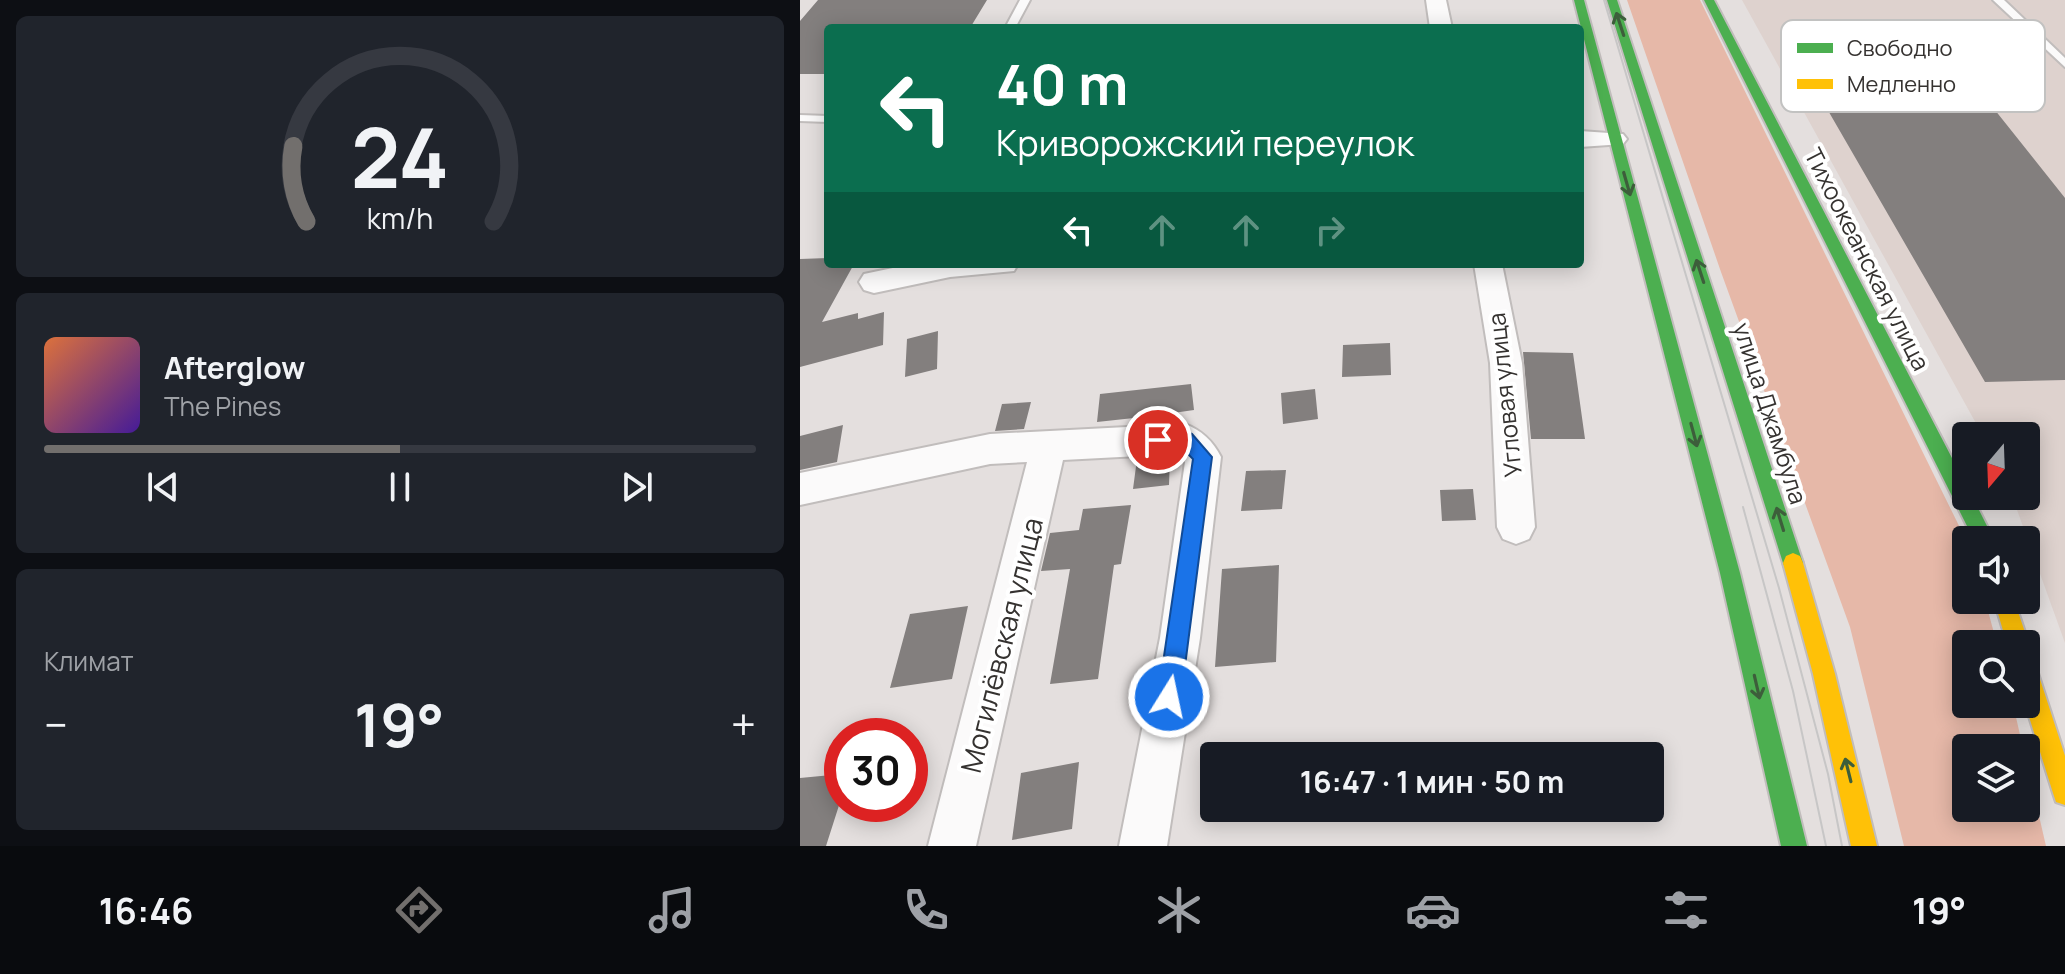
<!DOCTYPE html>
<html lang="ru">
<head>
<meta charset="utf-8">
<style>
  :root { --surface:#171b24; --page:#20242c; --text:#f1f3f6; --muted:#9ea1a6; --line:#363941; --accent:#726f6d }
  body { margin:0; font-family:Manrope,sans-serif; background:var(--page); color:var(--text); height:100vh; display:flex; flex-direction:column; font-size:30px; white-space:nowrap }
  * { box-sizing:border-box; margin:0 }
  p { font-size:26px; color:var(--muted) }
  .icon { flex:none; width:44px; height:44px; fill:none; stroke:currentColor; stroke-width:2; stroke-linecap:round; stroke-linejoin:round }
  .map { position:relative; flex:1; overflow:hidden }
  .drawer { display:flex; flex-direction:column; gap:16px; padding:16px; background:#0d0f14; width:800px }
  .drawer>* { flex:none }
  .top-card { position:absolute; left:24px; top:24px; width:760px; height:244px; border-radius:8px; box-shadow:0 4px 20px #0003; background:#0b6e4f; color:#fff; overflow:hidden }
  .needle { width:52px; rotate:199deg }
  .controls { position:absolute; left:1152px; top:422px; display:grid; gap:16px }
  .controls a { display:grid; place-items:center; width:88px; height:88px; border-radius:8px; background:var(--surface); box-shadow:0 4px 20px #0003; font-size:40px }
  .speed { position:absolute; left:24px; top:718px; display:flex; gap:16px; font-size:40px; font-weight:700; text-align:center }
  .speed>* { display:grid; place-content:center; width:104px; height:104px; border-radius:50%; background:var(--surface); box-shadow:0 4px 20px #0003; line-height:1 }
  .speed .limit { border:12px solid #d22; background:#fff; color:#111 }
  .pin { position:absolute; display:grid; place-items:center; width:68px; height:68px; color:#fff; margin:-34px; border:4px solid #fff; border-radius:50%; box-shadow:0 2px 8px #0007 }
  .me { position:absolute; width:88px; margin:-44px; rotate:10deg; stroke-linejoin:round; filter:drop-shadow(0 0 6px #0008) }
  .turn { display:flex; align-items:center; gap:28px; height:168px; padding:0 40px; font-size:36px }
  .turn .icon { width:104px; height:104px; stroke-width:2.5 }
  .turn b { display:block; font-size:56px; line-height:68px }
  .lanes { display:flex; align-items:center; height:76px; padding:0 40px; background:#0003; justify-content:center; gap:40px; direction:ltr }
  .lanes .off { opacity:.35 }
  .big { font-size:60px; font-weight:700; line-height:1.1 }
  .drawer .tile { flex:1; display:flex; flex-direction:column; justify-content:center; gap:12px; min-width:0; padding:0 28px; border-radius:12px; background:var(--page) }
  .drawer .dial { align-items:center; gap:0 }
  .dial svg { height:208px; overflow:visible; fill:none; stroke:var(--line); stroke-width:7; stroke-linecap:round; text-anchor:middle }
  .dial text { fill:var(--text); stroke:none }
  .song { display:flex; align-items:center; gap:24px }
  .cover { width:96px; height:96px; border-radius:12px; background:linear-gradient(135deg,hsl(20 70% 55%),hsl(260 70% 35%)) }
  .played { height:8px; border-radius:4px; background:linear-gradient(90deg,var(--accent) 50%,var(--line) 50%) }
  .keys { display:flex; justify-content:space-around; direction:ltr }
  .heat { display:flex; justify-content:space-between; align-items:center; font-size:44px; direction:ltr }
  .trip { position:absolute; left:400px; top:742px; width:464px; height:80px; border-radius:8px; background:var(--surface); box-shadow:0 4px 20px #0003; font-weight:700; line-height:80px; text-align:center }
  .tabs { display:flex; height:128px; justify-content:space-around; align-items:center; background:#090b0e; color:var(--muted) }
  .tabs .icon { width:56px; height:56px }
  .tabs .selected { color:var(--accent) }
  .tabs b { font-size:36px; color:var(--text) }
  main { display:flex; flex:1; min-height:0 }
  .map>svg:first-child { display:block }
</style>
</head>
<body>
<main>
<section class="drawer">
<div class="tile dial"><svg viewBox="0 0 100 80">
<path d="M14 69A42 42 0 1 1 86 69"/>
<path d="M14 69A42 42 0 0 1 9 40" stroke="#726f6d"/>
<text x="50" y="56" font-size="32" font-weight="700">24</text>
<text x="50" y="72" font-size="11">km/h</text>
</svg></div>
<div class="tile">
<div class="song"><i class="cover"></i><div><b>Afterglow</b><p>The Pines</p></div></div>
<div class="played"></div>
<div class="keys"><svg class="icon" aria-label="previous" viewBox="0 0 24 24"><path d="M18 5L8 12l10 7zM5 5v14"/></svg><svg class="icon" aria-label="pause" viewBox="0 0 24 24"><path d="M8 5v14M16 5v14"/></svg><svg class="icon" aria-label="next" viewBox="0 0 24 24"><path d="M6 5l10 7-10 7zM19 5v14"/></svg></div>
</div>
<div class="tile"><p>Климат</p>
<div class="heat"><a>−</a><b class="big">19°</b><a>+</a></div>
</div>
</section>
<div class="map">
<svg width="1265" height="846" viewBox="0 0 1265 846">
  <rect width="100%" height="100%" fill="#e4dfde"/>
  <!-- built -->
  <path fill="#ded2ce" d="M 942,0 L 1265,0 L 1265,643 L 1212,496 L 1226,496 L 1226,436 L 1183,436 Z"/>
  <!-- green -->
  <path fill="#e6b8a8" d="M 827,0 L 900,0 L 1166,540 L 1166,600 L 1185,600 L 1197,644 L 1166,644 L 1166,704 L 1213,704 L 1223,748 L 1166,748 L 1166,808 L 1226,808 L 1226,760 L 1246,846 L 1104,846 L 1050,627 L 921,272 Z"/>
  <!-- building -->
  <path fill="#837f7e" d="M 18,0 L 187,0 L 170,28 L 28,28 L 28,74 L 0,74 L 0,21 Z
    M 1175,85 L 1265,198 L 1265,380 L 1185,382 L 1015,88 Z
    M 28,258 L 28,264 L 54,264 L 22,322 L 58,313 L 58,319 L 84,312 L 83,345 L 0,367 L 0,259 Z
    M 138,331 L 137,369 L 105,377 L 107,339 Z
    M 590,343 L 591,375 L 542,377 L 543,345 Z
    M 723,352 L 773,353 L 785,439 L 731,439 Z
    M 391,384 L 394,410 L 373,413 L 372,422 L 342,423 L 343,417 L 297,422 L 300,394 Z
    M 515,389 L 518,419 L 483,424 L 481,393 Z
    M 231,402 L 224,429 L 195,431 L 202,404 Z
    M 43,425 L 37,462 L 0,470 L 0,436 Z
    M 370,457 L 369,485 L 333,489 L 337,459 Z
    M 486,470 L 482,509 L 441,511 L 446,471 Z
    M 673,489 L 676,520 L 642,521 L 640,490 Z
    M 331,505 L 321,564 L 314,565 L 298,679 L 250,684 L 270,569 L 241,571 L 250,533 L 279,530 L 283,509 Z
    M 479,565 L 476,662 L 415,667 L 422,569 Z
    M 168,606 L 152,679 L 90,688 L 110,614 Z
    M 279,762 L 272,829 L 212,840 L 221,773 Z
    M 42,774 L 42,796 L 26,846 L 0,846 L 0,778 Z"/>
  <g fill="none" stroke-linecap="round" stroke-linejoin="round">
    <defs>
      <path id="lane" d="M 220,0 L 230,0 L 215,28 L 205,28 Z
        M 1193,0 L 1204,0 L 1265,58 L 1265,67 Z
        M 0,115 L 28,116 L 28,122 L 0,121 Z"/>
      <path id="street" d="M 626,0 L 646,0 L 652,28 L 630,28 Z
        M 780,131 L 823,134 L 827,139 L 823,144 L 780,147 Z
        M 112,264 L 218,264 L 214,271 L 150,277 L 74,293 L 64,290 L 59,282 L 64,274 Z
        M 674,264 L 702,264 L 722,363 L 735,527 L 729,539 L 716,544 L 703,539 L 697,527 L 690,363 Z
        M 385,424 C 401,430 413,441 421,457 L 400,638 L 367,846 L 319,846 L 360,638 L 385,462 L 377,454 L 263,460 L 176,846 L 128,846 L 227,462 L 190,464 L 0,505 L 0,473 L 190,434 Z"/>
      <path id="fast" d="M 774,0 L 784,0 L 940,573 L 1007,846 L 981,846 L 920,573 Z
        M 807,0 L 817,0 L 1003,563 L 1000,570 L 993,573 L 986,570 L 983,563 Z
        M 904,0 L 914,0 L 1166,485 L 1166,496 L 1172,496 L 1194,540 L 1174,540 Z"/>
      <path id="slow" d="M 993,553 L 1000,556 L 1003,563 L 1035,674 L 1077,846 L 1051,846 L 1013,674 L 983,563 L 986,556 Z
        M 1194,600 L 1214,600 L 1229,644 L 1226,651 L 1226,644 L 1207,644 Z
        M 1226,659 L 1234,662 L 1237,670 L 1265,756 L 1265,805 L 1256,802 L 1253,793 L 1225,704 Z"/>
    </defs>
    <!-- lane casing -->
    <use href="#lane" stroke="#c1bdbc" stroke-width="4"/>
    <!-- street casing -->
    <use href="#street" stroke="#c1bdbc" stroke-width="4"/>
    <!-- fast casing -->
    <use href="#fast" stroke="#c1bdbc" stroke-width="4"/>
    <!-- slow casing -->
    <use href="#slow" stroke="#c1bdbc" stroke-width="4"/>
    <!-- lane -->
    <use href="#lane" fill="#fbfafa" fill-rule="evenodd"/>
    <!-- street -->
    <use href="#street" fill="#fbfafa" fill-rule="evenodd"/>
    <!-- fast -->
    <use href="#fast" fill="#4caf50" fill-rule="evenodd"/>
    <!-- slow -->
    <use href="#slow" fill="#ffc107" fill-rule="evenodd"/>
    <!-- tram -->
    <path stroke="#c7c6c6" stroke-width="2" d="M 804,0 L 979,588 L 1028,774 L 1042,846
      M 943,507 L 993,691 L 1026,846"/>
  </g>
  <!-- one-way arrows -->
  <defs><path id="oneway-shaft" d="M-6 0H5M1.5-3L5.5 0L1.5 3" fill="none" stroke-width="1.6" stroke-linecap="round" stroke-linejoin="round" transform="scale(2)"/></defs>
  <g stroke="#3d5e3b">
    <use href="#oneway-shaft" transform="translate(820 24) rotate(-108)"/>
    <use href="#oneway-shaft" transform="translate(827 184) rotate(74)"/>
    <use href="#oneway-shaft" transform="translate(900 271) rotate(-108)"/>
    <use href="#oneway-shaft" transform="translate(894 435) rotate(75)"/>
    <use href="#oneway-shaft" transform="translate(980 519) rotate(-107)"/>
    <use href="#oneway-shaft" transform="translate(957 687) rotate(77)"/>
    <use href="#oneway-shaft" transform="translate(1048 770) rotate(-104)"/>
  </g>
  <!-- route -->
  <path fill="#1a73e8" stroke="#114b97" stroke-width="2" d="M 385,432 L 392,434 L 412,457 L 381,697 L 377,705 L 369,709 L 361,705 L 358,697 L 393,459 L 381,447 L 351,446 L 348,440 L 351,435 Z"/>
  <g text-anchor="middle" dominant-baseline="central" stroke-width="8" stroke-linejoin="round" paint-order="stroke">
    <!-- street labels -->
    <g font-size="24" fill="#353230" stroke="#fff">
      <text transform="translate(1068 259) rotate(63)">Тихоокеанская улица</text>
      <text transform="translate(704 395) rotate(-96)">Угловая улица</text>
      <text transform="translate(971 413) rotate(72)">улица Джамбула</text>
    </g>
    <!-- near-street labels -->
    <g font-size="28" fill="#353230" stroke="#fff">
      <text transform="translate(201 645) rotate(-76)">Могилёвская улица</text>
    </g>
  </g>
  <!-- legend -->
  <rect x="981" y="20" width="264" height="92" rx="12" fill="#fff" stroke="#c2c2c1" stroke-width="2"/>
  <rect x="997" y="43" width="36" height="10" fill="#4caf50"/>
  <rect x="997" y="79" width="36" height="10" fill="#ffc107"/>
  <g font-size="22" fill="#353230">
    <text x="1047" y="56">Свободно</text>
    <text x="1047" y="92">Медленно</text>
  </g>
</svg>
<div class="controls">
<a><svg class="needle" viewBox="-14 -14 28 28"><path d="M0-13l5 13h-10z" fill="#e53935"/><path d="M0 13l5-13h-10z" fill="#9ea1a6"/></svg></a>
<a><svg class="icon" aria-label="sound" viewBox="0 0 24 24"><path d="M4 9h4l5-4v14l-5-4H4zM17 9q2 3 0 6"/></svg></a>
<a><svg class="icon" aria-label="search" viewBox="0 0 24 24"><circle cx="10" cy="10" r="6"/><path d="M15 15l6 6"/></svg></a>
<a><svg class="icon" aria-label="layers" viewBox="0 0 24 24"><path d="M12 4l9 5-9 5-9-5zM3 14l9 5 9-5"/></svg></a>
</div>
<div class="speed"><div class="limit">30</div></div>
<div class="pin" style="left:358px;top:440px;background:#d93025"><svg class="icon" aria-label="arrive" viewBox="0 0 24 24"><path d="M6 21V4h12l-3 4 3 4H6"/></svg></div>
<svg class="me" style="left:369px;top:697px" viewBox="-20 -20 40 40"><circle r="17" fill="#1a73e8" stroke="#fff" stroke-width="3"/><path d="M0-11L8 9 0 5-8 9z" fill="#fff"/></svg>
<div class="trip">16:47 · 1 мин · 50 m</div>
<div class="top-card">
<div class="turn"><svg class="icon" aria-label="left" viewBox="0 0 24 24"><path d="M17 20v-9H6M10 6l-5 5 5 5"/></svg><div><b>40 m</b>Криворожский переулок</div></div>
<div class="lanes"><svg class="icon" aria-label="left" viewBox="0 0 24 24"><path d="M17 20v-9H6M10 6l-5 5 5 5"/></svg><svg class="icon off" aria-label="ahead" viewBox="0 0 24 24"><path d="M12 20V5M6 11l6-6 6 6"/></svg><svg class="icon off" aria-label="ahead" viewBox="0 0 24 24"><path d="M12 20V5M6 11l6-6 6 6"/></svg><svg class="icon off" aria-label="right" viewBox="0 0 24 24"><path d="M7 20v-9h11M14 6l5 5-5 5"/></svg></div>
</div>
</div>
</main>
<nav class="tabs">
<b>16:46</b>
<svg class="icon selected" aria-label="directions" viewBox="0 0 24 24"><path d="M12 3l9 9-9 9-9-9zM9 14v-3h6M13 9l2 2-2 2"/></svg>
<svg class="icon" aria-label="music" viewBox="0 0 24 24"><path d="M9 18V5l10-2v13"/><circle cx="6" cy="18" r="3"/><circle cx="16" cy="16" r="3"/></svg>
<svg class="icon" aria-label="phone" viewBox="0 0 24 24"><path d="M5 4h4l2 5-3 2q2 4 5 5l2-3 5 2v4C11 20 4 13 5 4z"/></svg>
<svg class="icon" aria-label="climate" viewBox="0 0 24 24"><path d="M12 3v18M4 7l16 10M4 17L20 7"/></svg>
<svg class="icon" aria-label="car" viewBox="0 0 24 24"><path d="M5 17H2v-5l4-1 3-4h7l3 4 3 1v5h-3M9 17h6M6 11h13"/><circle cx="7" cy="17" r="2"/><circle cx="17" cy="17" r="2"/></svg>
<svg class="icon" aria-label="filters" viewBox="0 0 24 24"><path d="M4 7h16M4 17h16"/><circle cx="9" cy="7" r="2"/><circle cx="15" cy="17" r="2"/></svg>
<b>19°</b>
</nav>
</body>
</html>
